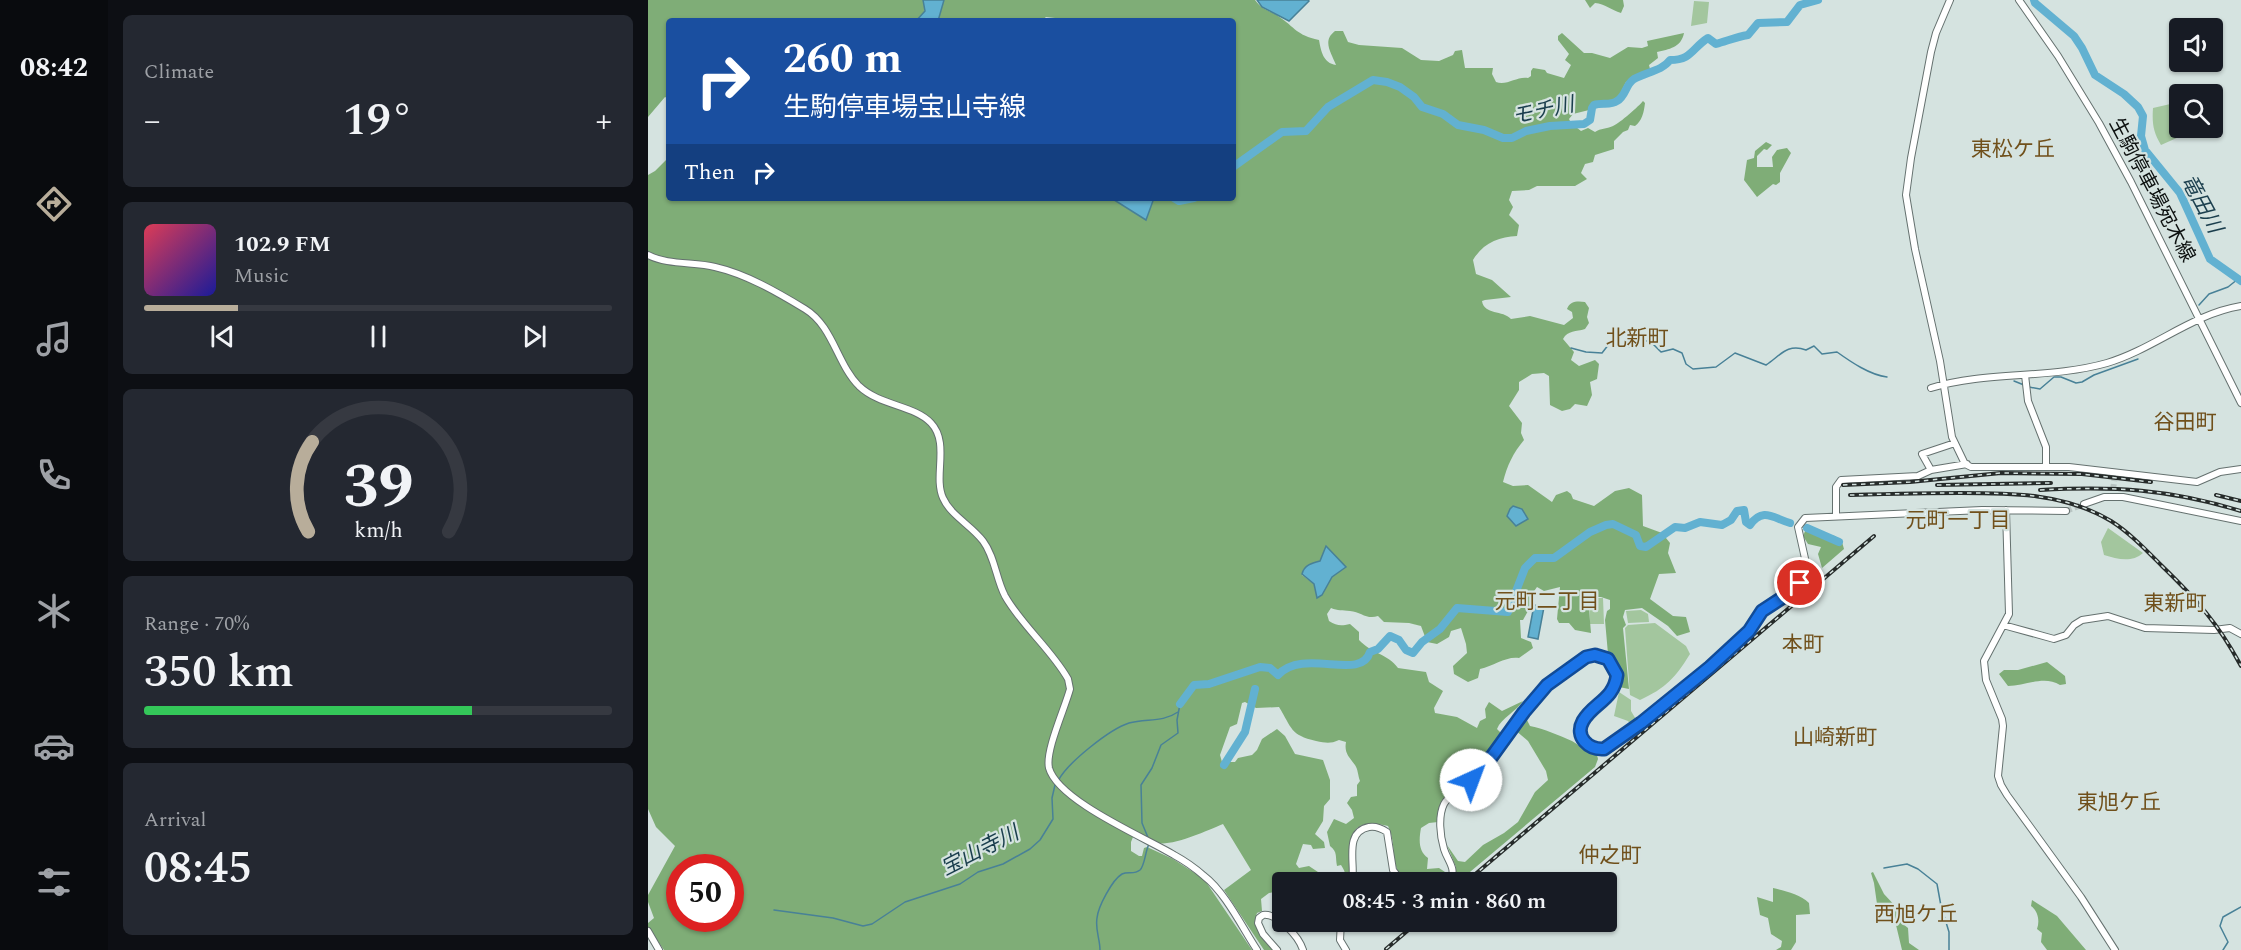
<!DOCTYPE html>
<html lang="en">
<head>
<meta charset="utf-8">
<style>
  :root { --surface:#171b24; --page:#242831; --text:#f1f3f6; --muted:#9ea1a6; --line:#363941; --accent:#b8ad9a }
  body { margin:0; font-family:Spectral,"Noto Sans JP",serif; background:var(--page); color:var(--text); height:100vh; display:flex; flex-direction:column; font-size:22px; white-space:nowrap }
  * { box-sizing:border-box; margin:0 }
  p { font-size:20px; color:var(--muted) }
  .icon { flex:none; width:33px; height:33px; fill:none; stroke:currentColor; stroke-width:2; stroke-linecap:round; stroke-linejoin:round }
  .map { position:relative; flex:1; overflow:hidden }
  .panel { display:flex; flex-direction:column; gap:15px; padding:15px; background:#0d0f14; width:540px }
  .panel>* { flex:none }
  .guide { position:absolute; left:18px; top:18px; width:570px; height:183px; border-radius:6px; box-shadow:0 2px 4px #0004; background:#1a4fa0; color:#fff; overflow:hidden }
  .tools { position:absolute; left:1521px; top:18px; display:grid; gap:12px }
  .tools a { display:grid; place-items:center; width:54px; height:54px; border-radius:6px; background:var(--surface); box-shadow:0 2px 4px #0004; font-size:30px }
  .speed { position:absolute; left:18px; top:854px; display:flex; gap:12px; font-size:30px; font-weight:700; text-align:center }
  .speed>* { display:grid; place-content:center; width:78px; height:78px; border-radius:50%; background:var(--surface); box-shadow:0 2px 4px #0004; line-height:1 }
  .speed .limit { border:9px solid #d22; background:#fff; color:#111 }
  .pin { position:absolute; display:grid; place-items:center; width:51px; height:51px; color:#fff; margin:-26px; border:3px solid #fff; border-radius:50%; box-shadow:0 2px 6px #0007 }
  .me { position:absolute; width:66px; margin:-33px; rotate:43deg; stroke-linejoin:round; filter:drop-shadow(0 0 4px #0008) }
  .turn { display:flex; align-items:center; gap:21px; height:126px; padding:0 18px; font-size:27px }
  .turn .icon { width:78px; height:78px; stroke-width:2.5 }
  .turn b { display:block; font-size:42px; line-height:51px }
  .then { display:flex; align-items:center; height:57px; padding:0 18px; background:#0003; gap:12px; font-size:22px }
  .big { font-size:45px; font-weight:600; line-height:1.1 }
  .panel .tile { flex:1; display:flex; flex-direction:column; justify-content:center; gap:9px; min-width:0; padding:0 21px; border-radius:9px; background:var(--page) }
  .panel .dial { align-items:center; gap:0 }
  .dial svg { height:156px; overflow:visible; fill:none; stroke:var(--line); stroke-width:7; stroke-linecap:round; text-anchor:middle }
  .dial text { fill:var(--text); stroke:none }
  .song { display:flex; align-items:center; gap:18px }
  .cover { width:72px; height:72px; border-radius:9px; background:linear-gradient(135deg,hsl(350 70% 55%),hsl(240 70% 35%)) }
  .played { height:6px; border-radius:3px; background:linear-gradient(90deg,var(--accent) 20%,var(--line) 20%) }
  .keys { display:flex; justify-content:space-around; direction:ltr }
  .heat { display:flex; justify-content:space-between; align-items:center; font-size:33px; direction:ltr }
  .charge { height:9px; border-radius:4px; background:linear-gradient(90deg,#34c759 70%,var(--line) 0) }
  .trip { position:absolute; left:624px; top:872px; width:345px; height:60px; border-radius:6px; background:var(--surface); box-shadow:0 2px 4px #0004; font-weight:600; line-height:60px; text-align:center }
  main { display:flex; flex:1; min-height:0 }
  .menu { display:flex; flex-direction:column; width:108px; justify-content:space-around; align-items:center; background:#090b0e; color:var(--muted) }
  .menu .icon { width:42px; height:42px }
  .menu .current { color:var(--accent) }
  .menu b { font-size:27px; color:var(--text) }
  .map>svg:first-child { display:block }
</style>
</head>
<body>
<main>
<nav class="menu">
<b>08:42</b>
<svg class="icon current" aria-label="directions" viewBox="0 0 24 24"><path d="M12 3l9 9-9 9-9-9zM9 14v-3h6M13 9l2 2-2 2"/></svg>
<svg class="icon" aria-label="music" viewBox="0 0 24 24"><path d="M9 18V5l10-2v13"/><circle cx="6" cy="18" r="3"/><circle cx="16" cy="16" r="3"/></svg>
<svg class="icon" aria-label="phone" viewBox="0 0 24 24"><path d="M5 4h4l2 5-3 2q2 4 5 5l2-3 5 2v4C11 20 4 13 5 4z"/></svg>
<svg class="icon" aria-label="climate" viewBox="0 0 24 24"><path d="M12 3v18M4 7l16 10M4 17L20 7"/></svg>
<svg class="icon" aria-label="car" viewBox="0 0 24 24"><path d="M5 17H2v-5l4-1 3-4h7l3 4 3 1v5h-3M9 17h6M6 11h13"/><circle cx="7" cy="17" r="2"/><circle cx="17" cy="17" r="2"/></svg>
<svg class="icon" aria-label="filters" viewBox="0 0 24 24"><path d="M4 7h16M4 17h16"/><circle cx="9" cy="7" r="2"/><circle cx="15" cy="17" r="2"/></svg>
</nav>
<section class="panel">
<div class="tile"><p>Climate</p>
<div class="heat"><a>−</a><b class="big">19°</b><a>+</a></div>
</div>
<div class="tile">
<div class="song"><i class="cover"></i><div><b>102.9 FM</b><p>Music</p></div></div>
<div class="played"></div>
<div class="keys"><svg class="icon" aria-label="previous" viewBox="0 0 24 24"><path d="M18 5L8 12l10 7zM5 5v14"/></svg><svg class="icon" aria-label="pause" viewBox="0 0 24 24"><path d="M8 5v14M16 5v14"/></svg><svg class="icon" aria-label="next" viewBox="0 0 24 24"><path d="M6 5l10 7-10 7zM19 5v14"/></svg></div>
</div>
<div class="tile dial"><svg viewBox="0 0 100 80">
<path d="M14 69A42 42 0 1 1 86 69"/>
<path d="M14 69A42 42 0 0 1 16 23" stroke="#b8ad9a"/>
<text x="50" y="56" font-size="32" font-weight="700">39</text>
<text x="50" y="72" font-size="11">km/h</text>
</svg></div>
<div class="tile"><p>Range · 70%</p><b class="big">350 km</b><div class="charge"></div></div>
<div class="tile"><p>Arrival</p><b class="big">08:45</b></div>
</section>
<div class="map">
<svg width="1593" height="950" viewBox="0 0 1593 950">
  <rect width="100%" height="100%" fill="#d5e3e0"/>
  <!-- green -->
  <path fill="#a3c69e" d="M 1046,1 L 1061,2 L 1059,23 L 1043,26 Z
    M 1531,102 L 1532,128 L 1551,128 L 1513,145 C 1505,132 1504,123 1505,108 Z
    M 1460,528 L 1495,553 C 1484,563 1469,559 1456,555 L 1453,542 Z
    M 941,598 L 955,598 L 956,624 L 942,624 Z
    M 993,610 L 1000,614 L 1001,622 L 980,623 L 978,611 Z
    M 1007,623 L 1038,646 L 1042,654 C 1027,678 1018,688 992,700 L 982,695 L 977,628 L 980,625 Z
    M 971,692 L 983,700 L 983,711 L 989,721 L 984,726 L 980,721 L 966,716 Z"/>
  <!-- forest -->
  <path fill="#7fad77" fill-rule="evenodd" d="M 0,0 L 275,0 C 280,9 275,15 268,21 L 21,21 L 21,99 L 17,97 L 0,117 Z
    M 296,0 L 607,0 C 614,10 621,10 630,16 C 648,28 648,35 671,40 C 673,51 675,63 688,65 C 683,52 674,41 687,31 L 695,31 L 700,42 L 711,45 L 754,48 L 773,60 L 791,61 L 805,55 L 807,51 L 814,50 L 817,68 L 845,68 L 844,74 L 848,82 C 859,86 869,76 880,78 L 883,76 L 883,71 L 885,68 L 897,70 L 899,73 L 916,78 L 923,65 L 917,60 L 921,54 L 910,40 L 910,36 L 914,33 L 936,53 L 944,53 L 962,58 L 980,47 L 994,48 L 1000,46 L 999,41 L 1036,33 C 1033,48 1021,49 1009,52 L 1010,58 L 1001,65 L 1002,69 L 978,82 L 969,100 L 963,102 L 945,102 L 941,110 L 925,114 L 921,119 L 923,123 L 933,131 L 940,128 L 947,132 C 953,128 958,129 965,126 C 972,123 991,106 995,101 L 997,103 C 996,112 994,121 987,126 L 982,125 L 980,130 L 975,132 L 966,141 L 966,149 L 947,155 L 945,162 L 937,164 L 933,173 L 939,179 L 927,186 L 889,186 L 881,190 L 864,191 L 861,200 L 865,207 L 861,215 L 871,225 L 869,236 C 851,237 835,243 825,260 L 828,274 L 844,280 L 863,297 L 837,300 L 834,301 C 836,315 855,310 863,319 L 882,316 L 916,325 L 925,318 L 924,312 L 919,309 C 922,301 929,301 937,302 L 941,308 L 939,317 L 941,323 L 937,329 C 928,332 920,330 915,339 L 926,352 L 923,360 L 931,366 L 947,360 L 951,364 L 949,379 L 942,382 L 944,395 L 939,406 L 927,404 L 922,409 L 914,411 L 902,405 L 901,376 L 896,373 L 884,374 L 871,382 L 871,390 L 861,406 L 874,423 L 873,433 L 876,440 C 865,453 859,466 855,482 L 865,486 L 880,485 L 904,502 L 908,495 L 919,491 L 923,494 L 925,499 L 946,506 L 967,491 L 981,488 L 994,495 L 995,526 L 1014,533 L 1022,543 L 1020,553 L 1028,573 L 1011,574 L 1002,599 L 1025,616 L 1038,617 L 1042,632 L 1029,636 L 1020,626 L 994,608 L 977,610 L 975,617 L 978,625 L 975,628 L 981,689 L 971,687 C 974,673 973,663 960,654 L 957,620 L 959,611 L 962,609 L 962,600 L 953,597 L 940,597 L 943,633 L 927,630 L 921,623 L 911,623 L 909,619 L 912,587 L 896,591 L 889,587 L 884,594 L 886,600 L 875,620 L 872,620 L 873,638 L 883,642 L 885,648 L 871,658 C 858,656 846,666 832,669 L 830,678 L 820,682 L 806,674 L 805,666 L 819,653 L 818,644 L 813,628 L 803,631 L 801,637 L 789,644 L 779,642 L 773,626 L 761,623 L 736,622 L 730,616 C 719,620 713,612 702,611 C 694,610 690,611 683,608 L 679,614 L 681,621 C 689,626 693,626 702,624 L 711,632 L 711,640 C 723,653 740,654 750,668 L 778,672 L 781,682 L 795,691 L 786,708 L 787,713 L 809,717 L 829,728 L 832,721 L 838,718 L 837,709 L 841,702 L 854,711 L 875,701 C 869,711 853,718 849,729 L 855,735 L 823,775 L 795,800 L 791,810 L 790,822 L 781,823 L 773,828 C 771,839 770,851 780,858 L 779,869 L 791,868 L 797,872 L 796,879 L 791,882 L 758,882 C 740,865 750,846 740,826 C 688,814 707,854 702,882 L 696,882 C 699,876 697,871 693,865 L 689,866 C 687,857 690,852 682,846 L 679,832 L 686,819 L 698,824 L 706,818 L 704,810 L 699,803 L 703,797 L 709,796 L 709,785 L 712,781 C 710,776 710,769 707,765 C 701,757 696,753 698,742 L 691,740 C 682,744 678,743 668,741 C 642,735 644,728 631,707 L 608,708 L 597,702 L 594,703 L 589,724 L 582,727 L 572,755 L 574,762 L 587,762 L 590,758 L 604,755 L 609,750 L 614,739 L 629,729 L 637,736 L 647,754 L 675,760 L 682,780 L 682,799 L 676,806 L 675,821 L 667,834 L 676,842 L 677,848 L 665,849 L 663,845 L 655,844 L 648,864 L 651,868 L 661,866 L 670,872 L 666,879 C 658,876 645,882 634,882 L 634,891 L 621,893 L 613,899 L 614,911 L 609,913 C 603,929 617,938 626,950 L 616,950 L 576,890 L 603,870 L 575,824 C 558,831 526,846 509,843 C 501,841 494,836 487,832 L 483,842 L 483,851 L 491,856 L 494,856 L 496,848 L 499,847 L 525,859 L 556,879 L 604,950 L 16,950 L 0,927 L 0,923 L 6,918 L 0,902 L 0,895 L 27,846 L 8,827 L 0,809 L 0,175 L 7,171 L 21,157 L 21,198 L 463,198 L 498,220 L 506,198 L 585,198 L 585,21 L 408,21 L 407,18 L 398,17 L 393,21 L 290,21 ZM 676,555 L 697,567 L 684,577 L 669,598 L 666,584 L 654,575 L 656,569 L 672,561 ZM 32,867 L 82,867 L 82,918 L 32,918 Z
    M 937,0 L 975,0 L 976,6 L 973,13 C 963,10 957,4 947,3 L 942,8 Z
    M 1118,142 L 1124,145 L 1119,150 L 1116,149 L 1109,156 L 1109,167 L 1125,167 L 1124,157 L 1129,150 L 1139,148 L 1143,153 L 1132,173 L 1132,182 L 1128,185 L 1125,184 L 1109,197 L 1096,180 L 1099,160 L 1106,158 L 1107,151 Z
    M 1158,529 L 1187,536 L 1194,542 L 1196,549 L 1174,568 L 1170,554 L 1173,547 L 1160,544 L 1155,536 Z
    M 1399,662 L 1417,676 L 1418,684 L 1412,685 C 1396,675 1377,686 1360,686 L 1351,674 L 1356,670 L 1370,670 Z
    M 875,719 L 879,720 L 882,726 C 897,729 910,735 924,741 C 933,746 938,753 949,755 L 950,759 L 947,767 L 810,882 L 806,882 L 808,867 L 799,845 L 810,861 L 817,862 L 835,845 L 856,833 L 870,822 L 887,792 L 900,780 L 898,771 L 880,741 L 867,730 Z
    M 1225,872 L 1236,894 L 1249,908 L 1250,920 L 1260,928 L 1261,943 L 1271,950 L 1254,950 L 1248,925 L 1239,906 L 1229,904 L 1226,883 L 1223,873 Z
    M 1125,888 C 1137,891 1152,894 1161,903 L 1162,914 L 1148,915 L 1148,942 L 1143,950 L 1128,950 L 1133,947 L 1134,941 L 1123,934 L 1120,918 L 1112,915 L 1109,897 L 1125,902 Z
    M 1384,900 L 1409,916 L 1438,950 L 1399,950 L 1393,942 L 1394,933 L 1389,929 C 1392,921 1390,911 1383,906 Z"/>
  <!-- water -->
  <path fill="#62b1d1" stroke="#488197" stroke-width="1.5" d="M 275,0 L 296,0 L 290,21 L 268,21 L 277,11 Z
    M 609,0 L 660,0 L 661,1 L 641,21 L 614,7 Z
    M 463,198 L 506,198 L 498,220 Z
    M 865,506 L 874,509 L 880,519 L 868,526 L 859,516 L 862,509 Z
    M 678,546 L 698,567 L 684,577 L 674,595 L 669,598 L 666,584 L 654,574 C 656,565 664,563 672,561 Z
    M 886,605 L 896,607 L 890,639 L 880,637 Z"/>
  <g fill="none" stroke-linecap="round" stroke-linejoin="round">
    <!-- stream -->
    <path stroke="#488197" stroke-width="1.5" d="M 1551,305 L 1561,294 L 1580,287 L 1590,279
      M 923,348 L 938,352 L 954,353 L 961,344 L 965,343 L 983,347 L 1001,340 L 1013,352 L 1025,349 L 1034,353 L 1038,364 L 1045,369 L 1068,367 L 1087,353 L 1118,365 C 1132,356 1139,343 1158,350 L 1166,346 L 1174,354 L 1189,352 C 1203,362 1222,375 1239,377
      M 1366,381 L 1376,385
      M 1381,387 L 1392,389 L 1406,377 L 1413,377 L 1428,383 L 1434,382 L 1446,375 L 1490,359
      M 410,781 C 419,763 462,729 481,723 C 498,718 514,723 530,712
      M 501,840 L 494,823 L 493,785 L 504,768 L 513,745 L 530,733 L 529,720 L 532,704
      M 1236,868 L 1259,864 L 1270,869 L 1289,884 L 1293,906 L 1301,932 L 1301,950
      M 126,910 L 185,918 L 215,926 L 224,924 L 257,902 L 312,884 L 330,872 L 355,864 L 382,849 L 392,840 L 405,819 L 404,798 L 407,785
      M 452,950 C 452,939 447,930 449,918 C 450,907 464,880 474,874 C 480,871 486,875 492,870 C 497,865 497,852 501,844
      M 1575,950 L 1580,942 L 1572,926 L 1575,917 L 1593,907"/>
    <!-- river -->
    <path stroke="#62b1d1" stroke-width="8" d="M 1386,0 L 1387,3 L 1426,36 L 1434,48 L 1447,75 L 1476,94 L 1490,107 L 1495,116 L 1493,136 L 1497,150 L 1532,193 L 1562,259 L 1593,281
      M 585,167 L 634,132 L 658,131 L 680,107 L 725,80 L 739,82 L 752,87 L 766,97 L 774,107 L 795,114 L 810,125 L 836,130 L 855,138 L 864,138 L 878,131 L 902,126 L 936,124 L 942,120 L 944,108 L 946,105 C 954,102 962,106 969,101 C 978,96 977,85 986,79 C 998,72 1014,71 1022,60 C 1044,60 1044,48 1060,38 L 1068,44 C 1079,41 1088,37 1100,35 L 1110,23 L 1139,22 L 1152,5 L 1170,0
      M 526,198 L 531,201 L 546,198
      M 1159,528 L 1191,542
      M 532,704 L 546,685 L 561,684 L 612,667 L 622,668 L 630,675 C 656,647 713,682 722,652 L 730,649 L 742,636 L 751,640 L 758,650 L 765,653 L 774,642 L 792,629 L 809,608 L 860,612 L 877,568 L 887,558 L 906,558 L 942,532 L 958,525 L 965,524 L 988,535 L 992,546 L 998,547 L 1027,527 L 1037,528 L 1052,522 L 1074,525 L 1083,520 L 1089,511 L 1096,510 L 1098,522 L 1102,525 C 1115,507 1125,518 1142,523
      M 576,765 L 597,732 L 607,689"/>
    <!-- secondary-tunnel -->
    <path stroke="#b7c3c1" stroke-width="6" stroke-dasharray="6 3" stroke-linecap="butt" d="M 1465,490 L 1467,475
      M 1418,511 L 1436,504"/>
    <defs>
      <path id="secondary" d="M 1302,0 L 1288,33 L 1283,52 L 1263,158 L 1258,195 L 1267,249 L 1292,361 L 1304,437 L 1317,464 L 1323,467 L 1421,467 L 1549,482 L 1572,472 L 1593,469
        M 1371,0 L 1410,56 L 1451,123 L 1483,182 L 1593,403
        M 0,255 C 19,265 46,262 67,267 C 98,274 129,292 157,309 C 185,326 189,364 211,386 C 232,406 266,405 283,423 C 302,443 285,476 295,498 C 303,516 323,525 335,541 C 347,557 348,579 357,596 C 374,626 403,649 420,679 L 422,689 C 417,708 397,751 401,768 C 410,801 498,838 526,855 C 537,861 547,868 556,876 C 577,892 594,927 609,950
        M 1377,375 L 1380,401 L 1398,447 L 1398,467
        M 1283,388 C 1338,371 1403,379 1459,363 C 1506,349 1544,314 1593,306
        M 1307,443 L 1274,454 L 1283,470 L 1319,464
        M 1436,504 L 1456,497 L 1475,497 L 1593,521
        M 1358,510 L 1361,614 L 1336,661 L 1338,680 L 1354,719 L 1355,726 L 1350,776 L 1353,785 L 1359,795 L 1433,897 L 1467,950
        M 1188,516 L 1188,487 L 1193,480 L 1270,476 L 1283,470
        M 1355,625 L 1406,639 L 1418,635 L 1426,625 L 1434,620 L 1460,616 L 1497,628 L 1566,630 L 1582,628 L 1593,634
        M 704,882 C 708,865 695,832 721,827 C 727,826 733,828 739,832 L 745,870 L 754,882
        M 802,882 C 809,868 800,862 796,849 C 792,836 790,816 796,804 C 800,796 813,789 819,782 C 850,753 869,713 900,684 C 907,678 915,674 922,668 C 929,663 936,656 946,655 C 954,655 960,658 965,665 C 986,696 922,709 934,737 C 936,741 939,745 943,747 C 951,752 957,749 964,745 L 1079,652 L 1101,631 L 1114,611 L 1148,588 L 1155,577 L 1158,563 L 1150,527 L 1157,518 L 1334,510 L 1418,511
        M 693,921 L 692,940 L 698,950
        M 0,931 L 11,950
        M 629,950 L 615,934 L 610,923 L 611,918 L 615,915 C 630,913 651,937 655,950"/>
    </defs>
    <!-- secondary casing -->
    <use href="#secondary" stroke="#65716f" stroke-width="8"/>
    <!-- secondary -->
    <use href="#secondary" stroke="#fff" stroke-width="6"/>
    <defs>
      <path id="rail" d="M 1195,485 L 1262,482 L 1353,473 L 1434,474 L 1503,482
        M 1289,485 L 1403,483
        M 1392,490 C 1468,486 1520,489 1593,511
        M 1202,495 C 1238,494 1275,493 1312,493 C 1364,493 1416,493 1463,521 C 1482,533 1498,550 1514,566 C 1548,599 1570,623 1593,666
        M 1568,495 L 1593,501
        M 818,882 L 1226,536
        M 738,949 L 771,921"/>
    </defs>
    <!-- rail casing -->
    <use href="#rail" stroke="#262b2a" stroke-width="4"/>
    <!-- rail -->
    <use href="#rail" stroke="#d5e3e0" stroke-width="1.5" stroke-dasharray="4.5" stroke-linecap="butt"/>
  </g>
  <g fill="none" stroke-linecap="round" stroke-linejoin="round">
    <defs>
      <path id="route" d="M 823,780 L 842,759 L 876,712 L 899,685 L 938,657 L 947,655 L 960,659 L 969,675 C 966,700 945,703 935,721 C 926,737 941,750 956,749 L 993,723 L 1062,667 L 1101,631 L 1114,611 L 1137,596 L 1152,583"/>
    </defs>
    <!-- route casing -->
    <use href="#route" stroke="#114b97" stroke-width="15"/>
    <!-- route -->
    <use href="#route" stroke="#1a73e8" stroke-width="10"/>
  </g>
  <g text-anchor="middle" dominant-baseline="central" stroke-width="4.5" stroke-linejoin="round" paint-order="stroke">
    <!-- street labels -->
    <g font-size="20" fill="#0c100f" stroke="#d5e3e0">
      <text transform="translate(1504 190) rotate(62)">生駒停車場宛木線</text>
    </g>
    <!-- water labels -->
    <g font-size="21" font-style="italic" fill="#1a3e4d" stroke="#d5e3e0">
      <text transform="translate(895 111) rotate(-12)">モチ川</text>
      <text transform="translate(1553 204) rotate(62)">竜田川</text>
      <text transform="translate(332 851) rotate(-27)">宝山寺川</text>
    </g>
    <!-- neighbourhood labels -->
    <g font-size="21" fill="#70501b" stroke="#d5e3e0">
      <text x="1365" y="150">東松ケ丘</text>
      <text x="989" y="339">北新町</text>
      <text x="1537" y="423">谷田町</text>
      <text x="1310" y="521">元町一丁目</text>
      <text x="899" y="602">元町二丁目</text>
      <text x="1527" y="604">東新町</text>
      <text x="1155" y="645">本町</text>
      <text x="1187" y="738">山崎新町</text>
      <text x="1471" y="803">東旭ケ丘</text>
      <text x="962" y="856">仲之町</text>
      <text x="1268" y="915">西旭ケ丘</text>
    </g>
  </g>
</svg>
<div class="tools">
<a><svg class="icon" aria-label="sound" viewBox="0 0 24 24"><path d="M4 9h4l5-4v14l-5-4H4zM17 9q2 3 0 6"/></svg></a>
<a><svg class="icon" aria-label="search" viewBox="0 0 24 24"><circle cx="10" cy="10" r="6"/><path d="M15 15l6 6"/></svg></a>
</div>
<div class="speed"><div class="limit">50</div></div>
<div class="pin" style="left:1152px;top:583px;background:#d93025"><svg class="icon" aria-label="arrive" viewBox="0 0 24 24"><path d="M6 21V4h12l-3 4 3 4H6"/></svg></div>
<svg class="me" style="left:823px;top:780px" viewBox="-20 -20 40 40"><circle r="19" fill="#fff"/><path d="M0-13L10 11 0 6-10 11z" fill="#1a73e8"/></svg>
<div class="trip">08:45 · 3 min · 860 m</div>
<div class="guide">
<div class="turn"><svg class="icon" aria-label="right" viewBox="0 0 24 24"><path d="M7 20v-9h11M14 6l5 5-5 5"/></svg><div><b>260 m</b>生駒停車場宝山寺線</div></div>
<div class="then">Then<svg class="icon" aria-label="right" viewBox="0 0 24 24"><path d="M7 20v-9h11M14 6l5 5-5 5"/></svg></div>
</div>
</div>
</main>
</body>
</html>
